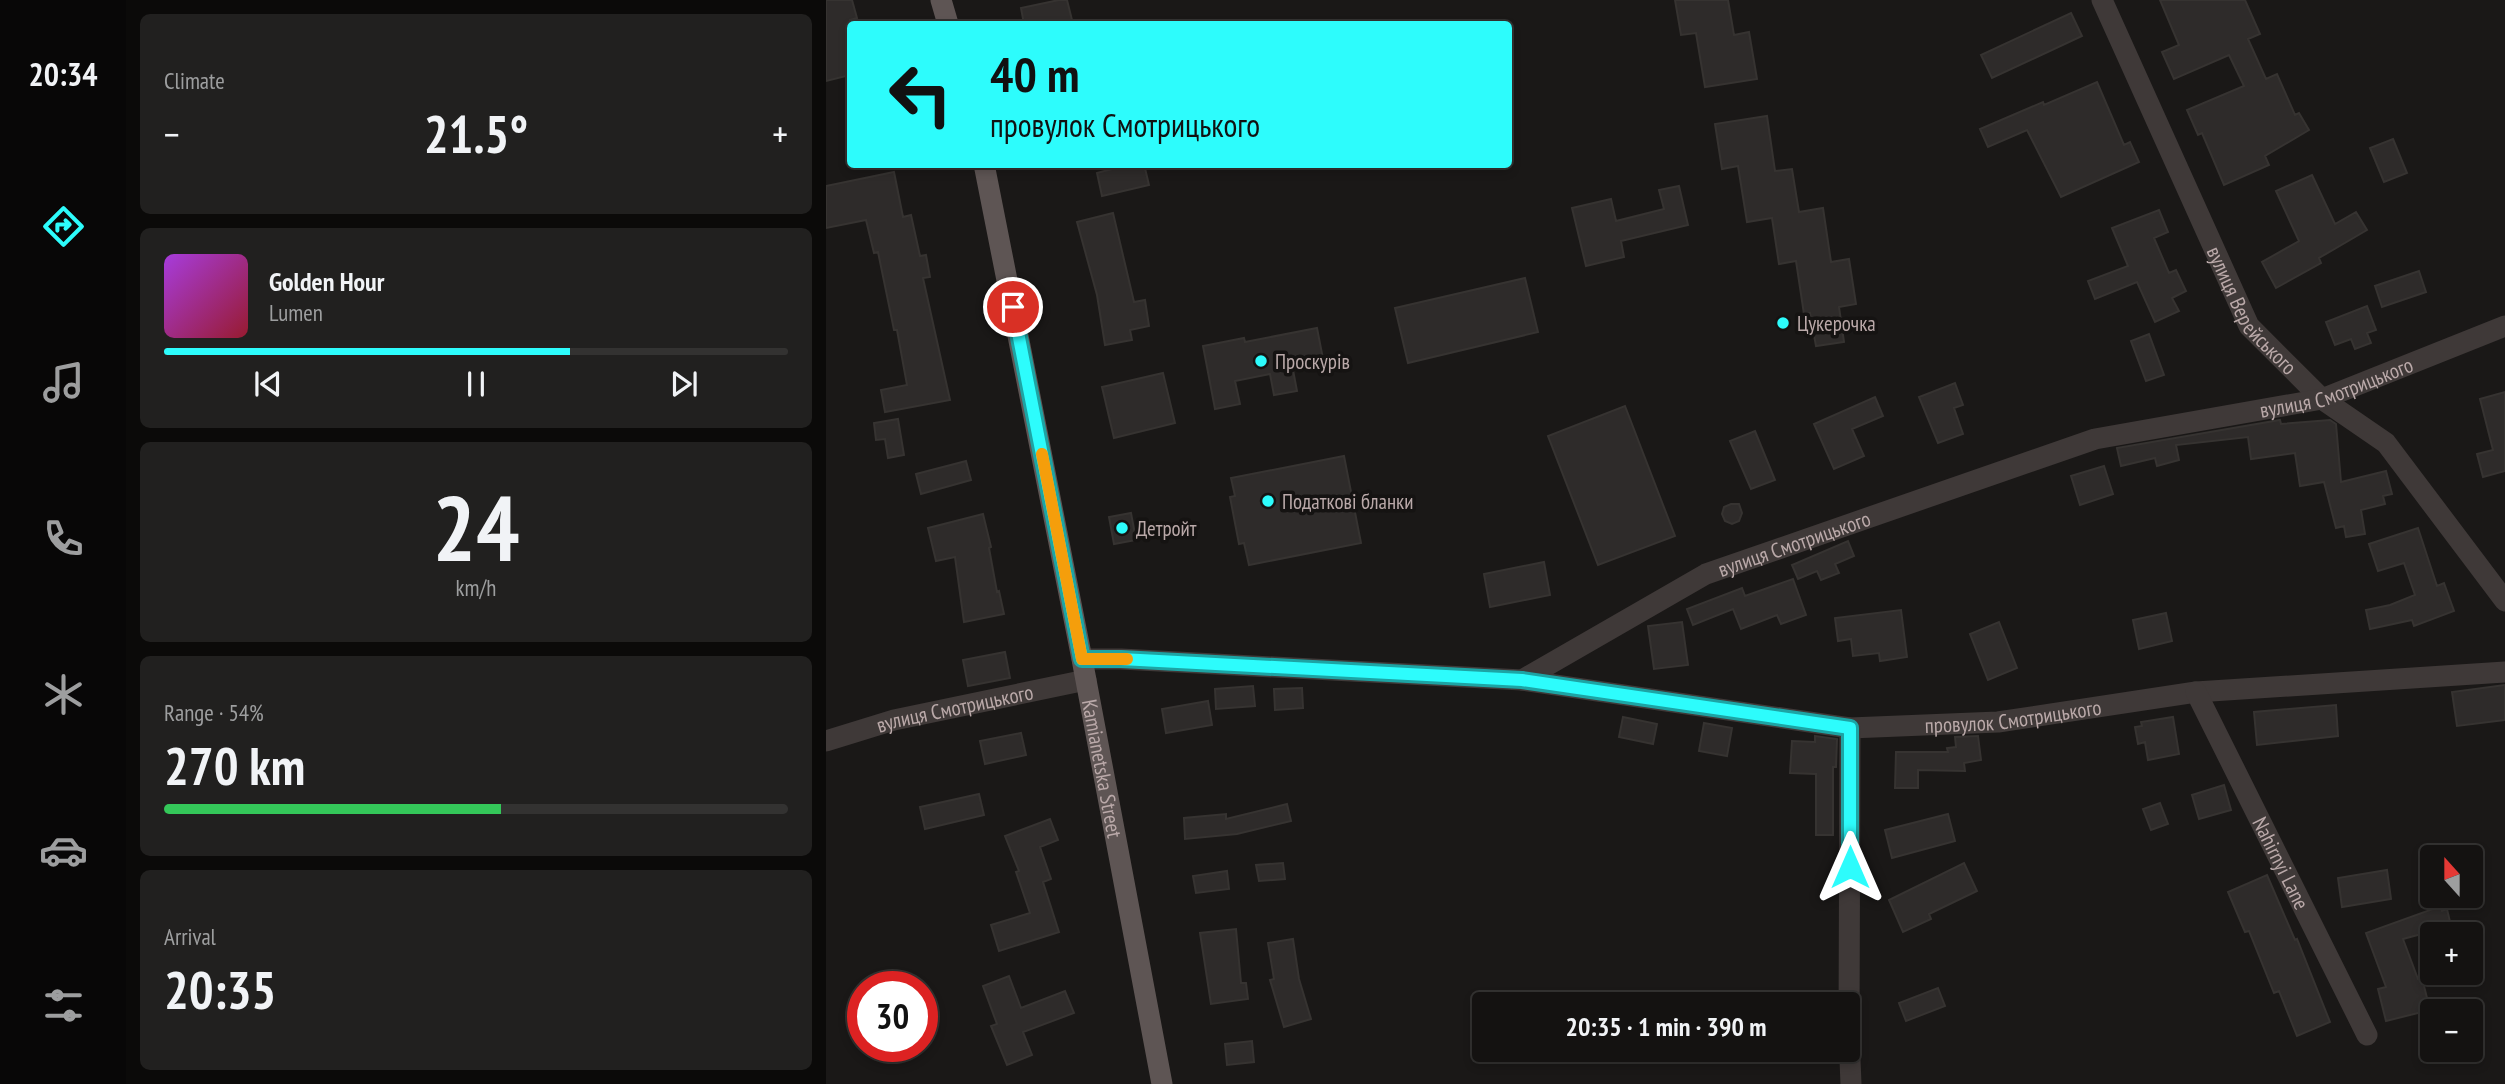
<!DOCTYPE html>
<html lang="en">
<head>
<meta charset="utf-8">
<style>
  :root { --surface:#141211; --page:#21201f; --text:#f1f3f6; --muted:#9d9e9f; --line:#333231; --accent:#2dfcfc }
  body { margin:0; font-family:"PT Sans Narrow",sans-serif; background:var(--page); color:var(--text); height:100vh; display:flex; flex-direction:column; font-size:26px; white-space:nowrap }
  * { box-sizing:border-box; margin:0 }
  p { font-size:23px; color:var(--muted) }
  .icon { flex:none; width:38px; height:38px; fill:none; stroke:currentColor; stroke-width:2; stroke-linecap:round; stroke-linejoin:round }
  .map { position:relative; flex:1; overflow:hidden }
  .drawer { display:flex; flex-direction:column; gap:14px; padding:14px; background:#0b0a09; width:700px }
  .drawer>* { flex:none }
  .guide { position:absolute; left:21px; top:21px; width:665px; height:147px; border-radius:7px; box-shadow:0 4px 10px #0003,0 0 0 2px var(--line); background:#2dfcfc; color:#111; overflow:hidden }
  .needle { width:46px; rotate:339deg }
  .tools { position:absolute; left:1594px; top:845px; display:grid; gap:14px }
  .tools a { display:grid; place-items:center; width:63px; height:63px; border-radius:7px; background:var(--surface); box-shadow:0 4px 10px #0003,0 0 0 2px var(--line); font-size:35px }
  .speed { position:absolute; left:21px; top:971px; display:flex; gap:14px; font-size:35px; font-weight:700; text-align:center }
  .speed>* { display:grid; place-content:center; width:91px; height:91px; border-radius:50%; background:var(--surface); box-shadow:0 4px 10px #0003,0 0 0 2px var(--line); line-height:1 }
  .speed .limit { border:10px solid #d22; background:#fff; color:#111 }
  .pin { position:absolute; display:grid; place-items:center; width:60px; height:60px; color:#fff; margin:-30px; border:4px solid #fff; border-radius:50%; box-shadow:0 2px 7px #0007 }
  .me { position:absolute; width:77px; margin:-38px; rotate:0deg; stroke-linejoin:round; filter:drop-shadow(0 0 5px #0008) }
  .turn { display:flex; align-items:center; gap:24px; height:147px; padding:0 28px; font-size:32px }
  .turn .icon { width:91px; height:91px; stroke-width:2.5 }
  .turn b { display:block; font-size:49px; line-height:60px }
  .big { font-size:52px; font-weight:700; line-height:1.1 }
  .drawer .tile { flex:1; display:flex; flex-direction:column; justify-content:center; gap:10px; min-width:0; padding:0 24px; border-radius:10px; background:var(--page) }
  .drawer .dial { align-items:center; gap:0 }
  .dial b { font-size:91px; line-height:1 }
  .song { display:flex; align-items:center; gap:21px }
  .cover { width:84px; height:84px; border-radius:10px; background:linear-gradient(135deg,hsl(280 70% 55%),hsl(350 70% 35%)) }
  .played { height:7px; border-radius:4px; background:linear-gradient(90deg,var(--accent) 65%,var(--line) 65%) }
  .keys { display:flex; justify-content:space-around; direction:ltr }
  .heat { display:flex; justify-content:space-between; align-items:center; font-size:38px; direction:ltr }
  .charge { height:10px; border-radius:5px; background:linear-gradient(90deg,#34c759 54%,var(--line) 0) }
  .trip { position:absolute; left:646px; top:992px; width:388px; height:70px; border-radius:7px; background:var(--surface); box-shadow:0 4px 10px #0003,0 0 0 2px var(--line); font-weight:700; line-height:70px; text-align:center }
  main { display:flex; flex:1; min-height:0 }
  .dock { display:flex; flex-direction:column; width:126px; justify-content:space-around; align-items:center; background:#080707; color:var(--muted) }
  .dock .icon { width:49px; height:49px }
  .dock .selected { color:var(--accent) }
  .dock b { font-size:32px; color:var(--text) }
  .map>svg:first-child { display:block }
</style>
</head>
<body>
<main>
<nav class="dock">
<b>20:34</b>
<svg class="icon selected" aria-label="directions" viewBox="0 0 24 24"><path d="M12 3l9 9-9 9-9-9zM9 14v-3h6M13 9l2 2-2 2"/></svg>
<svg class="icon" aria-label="music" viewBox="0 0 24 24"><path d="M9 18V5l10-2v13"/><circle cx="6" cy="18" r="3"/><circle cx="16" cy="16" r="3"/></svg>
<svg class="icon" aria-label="phone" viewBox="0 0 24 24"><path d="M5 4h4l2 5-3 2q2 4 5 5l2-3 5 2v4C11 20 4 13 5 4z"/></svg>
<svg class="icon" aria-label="climate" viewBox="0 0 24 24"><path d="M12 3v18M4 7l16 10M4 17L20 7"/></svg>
<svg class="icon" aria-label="car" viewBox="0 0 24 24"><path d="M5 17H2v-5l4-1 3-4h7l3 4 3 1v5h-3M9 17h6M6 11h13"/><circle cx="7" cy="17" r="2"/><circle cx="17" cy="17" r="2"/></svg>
<svg class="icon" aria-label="filters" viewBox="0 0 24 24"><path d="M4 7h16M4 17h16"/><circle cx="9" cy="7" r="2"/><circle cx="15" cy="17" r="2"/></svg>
</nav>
<section class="drawer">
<div class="tile"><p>Climate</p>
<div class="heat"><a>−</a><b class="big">21.5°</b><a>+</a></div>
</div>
<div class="tile">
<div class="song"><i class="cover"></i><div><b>Golden Hour</b><p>Lumen</p></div></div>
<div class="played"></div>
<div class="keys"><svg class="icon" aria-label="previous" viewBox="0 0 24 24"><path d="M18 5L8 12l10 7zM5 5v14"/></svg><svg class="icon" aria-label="pause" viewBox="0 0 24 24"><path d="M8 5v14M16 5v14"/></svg><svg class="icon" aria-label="next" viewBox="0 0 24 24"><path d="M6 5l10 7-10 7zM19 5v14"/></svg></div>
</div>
<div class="tile dial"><b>24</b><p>km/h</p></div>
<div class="tile"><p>Range · 54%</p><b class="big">270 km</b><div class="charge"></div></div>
<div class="tile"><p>Arrival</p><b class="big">20:35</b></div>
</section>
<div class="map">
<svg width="1679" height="1084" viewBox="0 0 1679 1084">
  <rect width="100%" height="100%" fill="#1a1817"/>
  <!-- building -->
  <path fill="#2e2b2a" stroke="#363331" stroke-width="2" d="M 0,0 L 26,0 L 31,18 L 24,20 L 24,75 L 0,81 Z
    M 233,0 L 241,0 L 247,24 L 198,24 L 195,8 Z
    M 849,0 L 902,0 L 908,35 L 923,32 L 931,79 L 879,87 L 870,33 L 855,35 Z
    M 1334,0 L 1419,0 L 1434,34 L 1422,39 L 1440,79 L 1451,74 L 1469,115 L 1473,113 L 1483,130 L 1439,156 L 1443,165 L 1398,185 L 1376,133 L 1372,135 L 1361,110 L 1418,86 L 1403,55 L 1348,79 L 1336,52 L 1353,45 Z
    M 1245,13 L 1256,36 L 1166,78 L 1155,55 Z
    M 1271,82 L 1298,145 L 1304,142 L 1313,162 L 1235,197 L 1201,130 L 1162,147 L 1154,129 L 1217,102 L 1218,105 Z
    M 941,116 L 949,171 L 966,169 L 973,212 L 997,208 L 1005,262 L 1023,259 L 1030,304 L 1013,307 L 1018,342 L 990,346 L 984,313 L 978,314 L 970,261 L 953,264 L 946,218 L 921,222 L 912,166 L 896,169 L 889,124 Z
    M 1567,139 L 1581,173 L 1558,182 L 1544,148 Z
    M 305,164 L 318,164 L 323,185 L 276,196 L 271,173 Z
    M 68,172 L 77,217 L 85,215 L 94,256 L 100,255 L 104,277 L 97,278 L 124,400 L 59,412 L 55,390 L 81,385 L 71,330 L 68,330 L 52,252 L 48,253 L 40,220 L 0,228 L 0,186 Z
    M 1486,175 L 1509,224 L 1530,212 L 1541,230 L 1493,258 L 1495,263 L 1450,288 L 1436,262 L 1473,241 L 1450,191 Z
    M 853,186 L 862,225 L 795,241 L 798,257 L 760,266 L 746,208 L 785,199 L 790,221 L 838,209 L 833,190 Z
    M 1333,210 L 1342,232 L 1328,238 L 1343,273 L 1350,270 L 1360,291 L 1346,298 L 1353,311 L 1329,322 L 1311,282 L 1269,299 L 1262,281 L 1302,266 L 1286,228 Z
    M 287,213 L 308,302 L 319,300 L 323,326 L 304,330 L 306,340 L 279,345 L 271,295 L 251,222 Z
    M 1593,271 L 1600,292 L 1556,307 L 1549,286 Z
    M 699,278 L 712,332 L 582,363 L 569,308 Z
    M 1541,306 L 1550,330 L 1541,333 L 1545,343 L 1529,349 L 1525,339 L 1509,345 L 1500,322 Z
    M 491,328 L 498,364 L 467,370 L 471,391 L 448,395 L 444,374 L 409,381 L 414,404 L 389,409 L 377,346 L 418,338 L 419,342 Z
    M 1323,334 L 1338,375 L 1320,381 L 1305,341 Z
    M 337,373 L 349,423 L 288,438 L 276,387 Z
    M 1129,383 L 1137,405 L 1128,408 L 1137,434 L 1112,443 L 1093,397 Z
    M 1679,392 L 1679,471 L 1657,477 L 1651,454 L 1667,450 L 1654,399 Z
    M 1049,397 L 1057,416 L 1026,429 L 1038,456 L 1008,469 L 988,424 Z
    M 799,406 L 849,536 L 772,565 L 722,436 Z
    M 72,419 L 78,455 L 62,458 L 59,439 L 50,440 L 48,423 Z
    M 1454,420 L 1455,424 L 1504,420 L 1510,424 L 1515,482 L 1560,471 L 1566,494 L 1557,496 L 1559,504 L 1535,510 L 1539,534 L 1520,537 L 1518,526 L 1510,528 L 1498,482 L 1474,486 L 1469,453 L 1425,459 L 1422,437 L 1350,445 L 1353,460 L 1331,466 L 1329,458 L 1295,466 L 1291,448 Z
    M 929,431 L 949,480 L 925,489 L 904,441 Z
    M 518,456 L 535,543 L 423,565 L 418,543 L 413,544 L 404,497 L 409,496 L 405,478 Z
    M 140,461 L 145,480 L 95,494 L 90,474 Z
    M 1278,466 L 1287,494 L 1254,505 L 1245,476 Z
    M 905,504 L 913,504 L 916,513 L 913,521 L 906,524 L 899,521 L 896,514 L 898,507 Z
    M 305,513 L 310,540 L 288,544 L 283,517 Z
    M 157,514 L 165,547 L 163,548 L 171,592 L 173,591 L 178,614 L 138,622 L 129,557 L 110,561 L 102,528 Z
    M 1592,528 L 1611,586 L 1618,583 L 1628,611 L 1588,626 L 1586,620 L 1544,629 L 1540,610 L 1564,605 L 1589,595 L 1578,563 L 1552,571 L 1543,544 Z
    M 1022,541 L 1028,556 L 1009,564 L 1013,573 L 995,580 L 991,571 L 972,579 L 966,565 Z
    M 718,562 L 724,595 L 664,607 L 658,574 Z
    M 967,579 L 980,615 L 955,624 L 951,615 L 915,629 L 907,609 L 867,625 L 861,609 L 916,588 L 919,596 Z
    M 1075,610 L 1081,657 L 1054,661 L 1053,653 L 1027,656 L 1025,639 L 1012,641 L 1009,618 Z
    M 1340,613 L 1346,641 L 1313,649 L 1307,620 Z
    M 856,622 L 862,665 L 828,669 L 822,626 Z
    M 1173,622 L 1191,668 L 1162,680 L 1144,634 Z
    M 179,652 L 184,678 L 142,686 L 137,660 Z
    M 1679,685 L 1679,720 L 1631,726 L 1626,692 Z
    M 427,686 L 429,706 L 390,709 L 389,689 Z
    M 476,688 L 477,708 L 449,710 L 448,689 Z
    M 382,701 L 386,725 L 340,733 L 336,709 Z
    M 1510,705 L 1512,736 L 1431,745 L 1428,712 Z
    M 797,717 L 831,724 L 827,744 L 793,737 Z
    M 1347,717 L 1353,754 L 1322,760 L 1319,742 L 1312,744 L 1309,727 L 1316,726 L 1315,722 Z
    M 878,723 L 906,728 L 901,756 L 873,751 Z
    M 195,733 L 200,755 L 159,764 L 154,741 Z
    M 989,736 L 1011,739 L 1010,767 L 1007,767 L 1007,835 L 990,835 L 990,774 L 964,773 L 966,741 L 989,742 Z
    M 1152,736 L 1155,760 L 1138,763 L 1139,771 L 1092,770 L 1092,788 L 1069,788 L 1070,752 L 1122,752 L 1121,748 L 1130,747 L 1129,737 Z
    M 1398,785 L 1405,810 L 1373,819 L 1366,795 Z
    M 153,794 L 158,815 L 99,829 L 94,807 Z
    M 1334,803 L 1342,824 L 1325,830 L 1317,809 Z
    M 461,804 L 465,821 L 411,834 L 359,839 L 358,818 L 400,814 L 400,819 Z
    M 1122,814 L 1129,841 L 1066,858 L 1059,830 Z
    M 224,819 L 232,840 L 214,847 L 225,879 L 217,882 L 233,932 L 173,951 L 165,925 L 204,913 L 190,872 L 193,871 L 179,836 Z
    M 457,863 L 459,879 L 433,881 L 430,865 Z
    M 1138,863 L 1151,891 L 1103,914 L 1105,919 L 1077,932 L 1063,900 Z
    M 1561,870 L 1565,899 L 1516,907 L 1512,878 Z
    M 401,871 L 403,889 L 370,893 L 367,876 Z
    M 1441,875 L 1469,940 L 1471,939 L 1504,1022 L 1471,1036 L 1453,991 L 1448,993 L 1423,931 L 1419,932 L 1402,892 Z
    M 1615,906 L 1616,911 L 1621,909 L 1625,926 L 1577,939 L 1592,979 L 1596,978 L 1604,1010 L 1560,1021 L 1552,989 L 1560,987 L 1540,933 Z
    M 410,929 L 415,983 L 420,983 L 422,999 L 385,1004 L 374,933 Z
    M 467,939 L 473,979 L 485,1019 L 458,1027 L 444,980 L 448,979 L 442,943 Z
    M 183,976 L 195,1008 L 239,991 L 248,1013 L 197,1032 L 206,1055 L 181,1065 L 165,1026 L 171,1024 L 157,986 Z
    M 1112,988 L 1119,1006 L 1080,1021 L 1073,1003 Z
    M 426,1041 L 428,1062 L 401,1065 L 399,1044 Z"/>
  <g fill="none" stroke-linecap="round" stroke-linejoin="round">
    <!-- minor -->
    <g stroke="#3f3938" stroke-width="21">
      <path id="s1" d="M 1276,0 L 1423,326 L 1496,399 L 1560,443 L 1679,601"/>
      <path id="s2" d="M 256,659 L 295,659 L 696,680 L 880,574 L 1269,439 L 1496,399 L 1679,326"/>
      <path id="s3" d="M 696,680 L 1024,728 L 1172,722 L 1370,692 L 1679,672"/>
      <path id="s4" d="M 1370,692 L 1541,1035"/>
      <path d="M 1024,728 L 1023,1035 L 1025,1084"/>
      <path id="s5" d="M 0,741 L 68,720 L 260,680"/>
    </g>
    <!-- major -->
    <g stroke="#5e5554" stroke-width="21">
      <path d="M 115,0 L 122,24"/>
      <path id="s6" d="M 158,164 L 256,659 L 336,1084"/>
    </g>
  </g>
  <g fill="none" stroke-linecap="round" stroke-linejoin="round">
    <defs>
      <path id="route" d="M 187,307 L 256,659 L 295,659 L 696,680 L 1024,728 L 1024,867"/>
    </defs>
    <!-- route casing -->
    <use href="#route" stroke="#1da4a4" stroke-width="18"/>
    <!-- route -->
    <use href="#route" stroke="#2dfcfc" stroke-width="12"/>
    <!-- slow -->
    <path stroke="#f59e0b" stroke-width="12" d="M 216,454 L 256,659 L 301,659"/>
  </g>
  <!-- markers -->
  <g fill="#2dfcfc" stroke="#151312" stroke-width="2.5">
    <circle cx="957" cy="323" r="7"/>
    <circle cx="435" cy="361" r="7"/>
    <circle cx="442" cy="501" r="7"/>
    <circle cx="296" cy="528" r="7"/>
  </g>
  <g text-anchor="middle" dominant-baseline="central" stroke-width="7" stroke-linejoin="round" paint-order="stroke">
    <!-- street labels -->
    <g font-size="21" fill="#baa9a9" stroke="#151312">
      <text stroke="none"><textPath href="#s1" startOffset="346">вулиця Верейського</textPath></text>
      <text stroke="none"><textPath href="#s2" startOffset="1312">вулиця Смотрицького</textPath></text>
      <text stroke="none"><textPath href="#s2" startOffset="746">вулиця Смотрицького</textPath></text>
      <text stroke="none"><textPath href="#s5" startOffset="133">вулиця Смотрицького</textPath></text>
      <text stroke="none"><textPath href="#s3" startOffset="495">провулок Смотрицького</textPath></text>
      <text stroke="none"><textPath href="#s6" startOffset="616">Kamianetska Street</textPath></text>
      <text stroke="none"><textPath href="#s4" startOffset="191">Nahirnyi Lane</textPath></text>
    </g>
    <!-- poi labels -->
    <g font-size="21" fill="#baa9a9" stroke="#151312" text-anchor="start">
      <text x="971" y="323">Цукерочка</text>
      <text x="449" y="361">Проскурів</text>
      <text x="456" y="501">Податкові бланки</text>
      <text x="310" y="528">Детройт</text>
    </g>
  </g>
</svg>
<div class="tools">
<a><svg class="needle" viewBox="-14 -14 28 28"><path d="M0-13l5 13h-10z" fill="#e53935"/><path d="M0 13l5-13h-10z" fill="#9d9e9f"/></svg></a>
<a>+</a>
<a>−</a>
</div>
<div class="speed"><div class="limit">30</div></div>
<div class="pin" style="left:187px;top:307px;background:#d93025"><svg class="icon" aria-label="arrive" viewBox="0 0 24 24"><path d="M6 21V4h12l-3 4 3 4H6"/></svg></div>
<svg class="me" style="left:1024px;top:867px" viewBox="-20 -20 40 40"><path d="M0-17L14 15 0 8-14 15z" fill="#2dfcfc" stroke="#fff" stroke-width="4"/></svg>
<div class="trip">20:35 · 1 min · 390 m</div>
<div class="guide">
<div class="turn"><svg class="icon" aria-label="left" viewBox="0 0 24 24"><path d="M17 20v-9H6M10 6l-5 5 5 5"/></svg><div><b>40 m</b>провулок Смотрицького</div></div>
</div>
</div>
</main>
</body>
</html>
